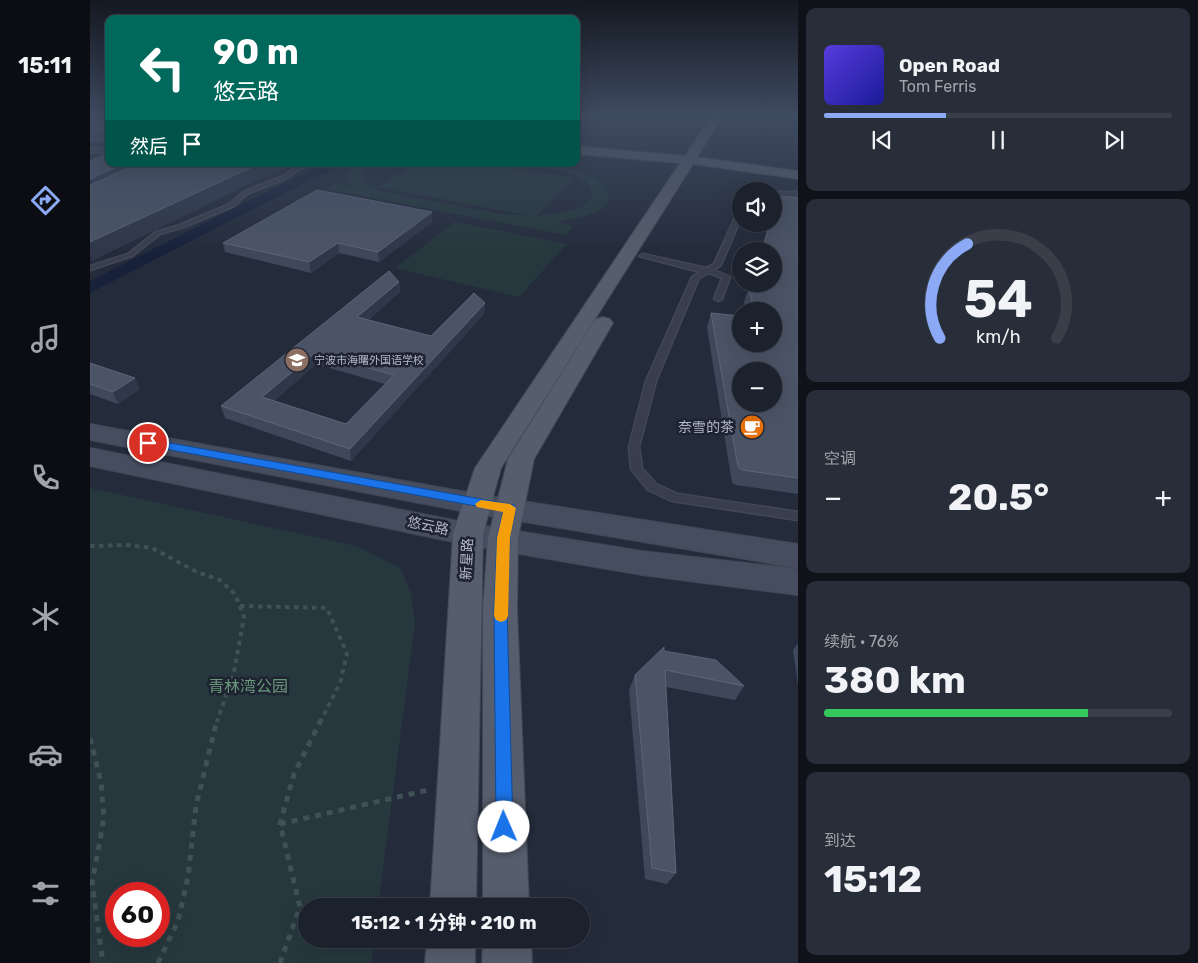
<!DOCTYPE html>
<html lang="zh">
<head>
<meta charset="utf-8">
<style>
  :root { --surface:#1b212d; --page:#282e39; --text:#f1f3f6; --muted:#a0a3aa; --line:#393e49; --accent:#8ba9f5 }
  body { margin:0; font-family:Rubik,"Noto Sans SC",sans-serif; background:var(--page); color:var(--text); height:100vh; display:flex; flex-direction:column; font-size:19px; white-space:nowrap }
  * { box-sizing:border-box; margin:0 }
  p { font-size:16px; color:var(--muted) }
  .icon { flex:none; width:28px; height:28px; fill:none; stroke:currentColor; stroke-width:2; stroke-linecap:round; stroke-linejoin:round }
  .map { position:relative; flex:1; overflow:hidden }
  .panel { display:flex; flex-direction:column; gap:8px; padding:8px; background:#0f1219; width:400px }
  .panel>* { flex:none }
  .hud { position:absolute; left:15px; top:15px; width:475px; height:152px; border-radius:10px; box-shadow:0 5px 20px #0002,0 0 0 1px var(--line); background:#00695c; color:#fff; overflow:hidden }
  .fabs { position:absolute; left:642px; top:182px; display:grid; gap:10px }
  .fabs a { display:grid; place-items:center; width:50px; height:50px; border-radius:50%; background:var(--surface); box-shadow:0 5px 20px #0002,0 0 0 1px var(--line); font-size:25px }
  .speed { position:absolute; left:15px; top:882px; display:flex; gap:10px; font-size:25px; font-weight:700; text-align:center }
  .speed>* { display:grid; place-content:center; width:65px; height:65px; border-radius:50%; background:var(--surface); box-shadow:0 5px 20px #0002,0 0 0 1px var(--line); line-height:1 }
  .speed .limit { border:8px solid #d22; background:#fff; color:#111 }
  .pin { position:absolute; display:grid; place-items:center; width:42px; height:42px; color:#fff; margin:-21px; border:2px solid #fff; border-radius:50%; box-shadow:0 1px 5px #0007 }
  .me { position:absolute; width:55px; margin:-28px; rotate:359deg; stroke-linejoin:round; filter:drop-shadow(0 0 4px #0008) }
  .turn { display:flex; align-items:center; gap:18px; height:105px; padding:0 25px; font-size:22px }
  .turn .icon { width:65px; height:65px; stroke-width:2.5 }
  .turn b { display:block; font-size:35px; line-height:42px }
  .then { display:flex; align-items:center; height:48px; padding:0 25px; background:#0003; gap:10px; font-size:19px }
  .big { font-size:38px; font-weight:700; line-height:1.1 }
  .panel .tile { flex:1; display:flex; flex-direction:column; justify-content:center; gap:8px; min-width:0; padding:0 18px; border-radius:10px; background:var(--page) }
  .panel .dial { align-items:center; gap:0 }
  .dial svg { height:130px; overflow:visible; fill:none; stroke:var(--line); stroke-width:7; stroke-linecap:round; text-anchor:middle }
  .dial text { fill:var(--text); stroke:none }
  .song { display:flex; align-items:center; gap:15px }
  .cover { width:60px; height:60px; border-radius:8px; background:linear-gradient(135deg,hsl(250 70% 55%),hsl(240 70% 35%)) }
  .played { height:5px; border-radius:2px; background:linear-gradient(90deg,var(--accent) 35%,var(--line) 35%) }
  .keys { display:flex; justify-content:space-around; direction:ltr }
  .heat { display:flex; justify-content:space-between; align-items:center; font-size:28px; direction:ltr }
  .charge { height:8px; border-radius:4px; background:linear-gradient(90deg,#34c759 76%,var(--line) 0) }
  .trip { position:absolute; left:208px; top:898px; width:292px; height:50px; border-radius:25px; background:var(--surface); box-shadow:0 5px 20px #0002,0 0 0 1px var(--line); font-weight:700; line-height:50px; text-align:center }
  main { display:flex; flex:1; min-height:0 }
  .dock { display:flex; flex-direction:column; width:90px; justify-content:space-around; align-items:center; background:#0b0d12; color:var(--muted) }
  .dock .icon { width:35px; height:35px }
  .dock .selected { color:var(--accent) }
  .dock b { font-size:22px; color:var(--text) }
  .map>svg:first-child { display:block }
</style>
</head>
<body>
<main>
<nav class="dock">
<b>15:11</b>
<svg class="icon selected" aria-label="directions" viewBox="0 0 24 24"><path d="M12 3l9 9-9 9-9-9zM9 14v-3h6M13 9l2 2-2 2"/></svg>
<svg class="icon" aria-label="music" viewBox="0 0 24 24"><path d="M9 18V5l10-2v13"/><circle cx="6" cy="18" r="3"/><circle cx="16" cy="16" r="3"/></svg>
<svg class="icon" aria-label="phone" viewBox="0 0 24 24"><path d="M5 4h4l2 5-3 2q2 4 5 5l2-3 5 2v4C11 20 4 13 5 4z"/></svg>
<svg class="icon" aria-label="climate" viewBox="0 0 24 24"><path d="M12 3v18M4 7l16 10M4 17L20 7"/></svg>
<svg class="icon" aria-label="car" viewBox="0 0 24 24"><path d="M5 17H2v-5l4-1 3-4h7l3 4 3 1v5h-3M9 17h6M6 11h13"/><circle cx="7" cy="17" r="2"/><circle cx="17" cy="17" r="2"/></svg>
<svg class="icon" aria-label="filters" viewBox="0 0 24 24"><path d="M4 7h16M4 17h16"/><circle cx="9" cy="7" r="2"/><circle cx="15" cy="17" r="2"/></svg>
</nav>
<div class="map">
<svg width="708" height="963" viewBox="0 0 708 963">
  <rect width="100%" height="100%" fill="#242c3c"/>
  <!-- green -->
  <path fill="#26383d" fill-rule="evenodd" d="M 267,164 L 283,164 L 274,172 L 274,179 L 278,185 L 290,191 L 410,214 L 442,216 L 287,187 L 325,164 L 394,164 L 484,178 L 446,216 C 459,215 505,212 502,192 C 501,187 497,183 493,180 C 472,168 443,167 420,164 C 445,164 470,165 493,173 C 502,177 514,182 518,192 C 525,213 481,220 467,222 L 483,226 L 476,235 L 236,189 L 246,184 L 261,187 L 256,177 L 259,171 Z
    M 365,222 L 477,244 L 429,297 L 305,268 Z
    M 0,488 L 266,546 L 310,568 L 321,593 L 325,623 L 288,906 L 216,906 L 216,939 L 284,939 L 281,963 L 0,963 ZM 26,894 L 69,894 L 69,936 L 26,936 Z"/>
  <!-- water -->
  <path fill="#17223a" d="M 239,164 L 256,164 L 216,182 L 0,293 L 0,281 L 198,181 Z"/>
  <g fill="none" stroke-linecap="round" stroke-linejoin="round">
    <defs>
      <path id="lane" d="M 0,148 L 19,149 L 19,153 L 0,152 Z
        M 217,164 L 225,164 L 212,168 L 195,179 L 157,194 L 144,206 L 94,227 L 70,234 L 42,256 L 0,270 L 0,266 L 38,254 L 66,232 L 90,225 L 140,204 L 153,192 L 191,177 L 208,166 Z
        M 684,192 L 708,192 L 708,196 L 684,196 Z
        M 651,209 L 651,218 L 631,265 L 624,270 L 640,277 L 632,299 L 628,301 L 624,299 L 632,278 L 619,273 L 609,278 L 566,381 L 549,447 L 552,468 L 566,484 L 588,494 L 708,512 L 708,520 L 582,501 L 558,490 L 541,469 L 539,447 L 556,381 L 602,277 L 610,272 L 549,256 L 553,254 L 616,268 L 624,264 L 648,211 Z"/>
      <path id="secondary" d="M 0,424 L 387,494 L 708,544 L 708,568 L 387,514 L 0,440 Z
        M 0,448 L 378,523 L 552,551 L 708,569 L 708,595 L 552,575 L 378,545 L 0,466 Z"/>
      <path id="primary" d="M 621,117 L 632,117 L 607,157 L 708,171 L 708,179 L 603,164 L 411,468 L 393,534 L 386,906 L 340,906 L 363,534 L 385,468 L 590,163 L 486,154 L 486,146 L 595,156 Z
        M 513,317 L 520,319 L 523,323 L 444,459 L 428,538 L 427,608 L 439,906 L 393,906 L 393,608 L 398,538 L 418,459 L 503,323 L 506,319 Z
        M 337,939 L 385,939 L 385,963 L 335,963 Z
        M 393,939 L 441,939 L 442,963 L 392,963 Z"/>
    </defs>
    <!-- lane casing -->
    <use href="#lane" stroke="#414755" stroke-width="3"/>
    <!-- secondary casing -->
    <use href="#secondary" stroke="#414755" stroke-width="2"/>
    <!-- primary casing -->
    <use href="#primary" stroke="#414755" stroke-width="2"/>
    <!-- path-far1 -->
    <path stroke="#3f5155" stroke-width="4" stroke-dasharray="4.5 4.5" stroke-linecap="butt" d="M 0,546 L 38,545 L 62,548 L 107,572 L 130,580 L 145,594 L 154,617 L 144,672 L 127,722
      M 150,606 L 237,608 L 257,654 L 250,683 L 230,722"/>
    <!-- path -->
    <path stroke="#3f5155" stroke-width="5" stroke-dasharray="6 6" stroke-linecap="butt" d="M 0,738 L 11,782 L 14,818 L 2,883 L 13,963
      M 190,824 L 338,790
      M 68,963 L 88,921 L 98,877 L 106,806 L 127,720
      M 190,963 L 210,907 L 190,824 L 204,774 L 231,720"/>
    <!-- lane -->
    <use href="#lane" fill="#383e4c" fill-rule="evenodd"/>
    <!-- secondary -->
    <use href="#secondary" fill="#464d5f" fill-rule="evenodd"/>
    <!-- primary -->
    <use href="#primary" fill="#565d6c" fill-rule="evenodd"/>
  </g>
  <!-- wall -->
  <path fill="#3f485a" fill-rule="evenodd" d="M 0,117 L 19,117 L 19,144 L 0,142 Z
    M 708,198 L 708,494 L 646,485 L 642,483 L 617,327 L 621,313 L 651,344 L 684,311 L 656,311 L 654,302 L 660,284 Z
    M 342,212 L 342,222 L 289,262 L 249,253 L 221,273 L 135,252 L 133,243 Z
    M 309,282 L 310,292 L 278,320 L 341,336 L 395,303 L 394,314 L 261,461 L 135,418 L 131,406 ZM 226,364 L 295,384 L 256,424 L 184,401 Z
    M 0,363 L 50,389 L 28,404 L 0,394 Z
    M 708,643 L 708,686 L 703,650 Z
    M 574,651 L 654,686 L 645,700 L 576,687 L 586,873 L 577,884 L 555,879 L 539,690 L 545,675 Z"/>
  <!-- shaded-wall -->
  <path fill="#2f3749" d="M 33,164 L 66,164 L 0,196 L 0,179 Z
    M 169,164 L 207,164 L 174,177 L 2,261 L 0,254 L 0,242 Z
    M 342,212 L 342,222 L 289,262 L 288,252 Z
    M 248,243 L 249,253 L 221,273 L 219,262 Z
    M 309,282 L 310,292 L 268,328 L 267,317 Z
    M 395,303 L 394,314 L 261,461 L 260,449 Z
    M 225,353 L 226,364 L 175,409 L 172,397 Z
    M 45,378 L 50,389 L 28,404 L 23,392 Z"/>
  <!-- building -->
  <path fill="#4b5466" stroke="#5c6475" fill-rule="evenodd" d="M 0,117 L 19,117 L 19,131 L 0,130 Z
    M 19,153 L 19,164 L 33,164 L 0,179 L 0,161 Z
    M 48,164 L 169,164 L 0,242 L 0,185 Z
    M 227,190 L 342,212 L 288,252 L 248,243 L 219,262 L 133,243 Z
    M 689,196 L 708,198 L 708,478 L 652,470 L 648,467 L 621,313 L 651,316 L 651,344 L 684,344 L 684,311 L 664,311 L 659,289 L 660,284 L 684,284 L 684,251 L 671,251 L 680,224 L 684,224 L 684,211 ZM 651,371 L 684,371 L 684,404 L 651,404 Z
    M 299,271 L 309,282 L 267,317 L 341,336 L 384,293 L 395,303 L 260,449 L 131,406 ZM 225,353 L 304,375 L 256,424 L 172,397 Z
    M 0,363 L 45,378 L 23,392 L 0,384 Z
    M 574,647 L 574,651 L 626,660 L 654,686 L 575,670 L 586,873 L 562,868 L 545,675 Z"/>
  <!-- sky -->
  <linearGradient id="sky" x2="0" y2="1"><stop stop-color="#141821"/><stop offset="0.46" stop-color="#3f4b61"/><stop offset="1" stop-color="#3f4b61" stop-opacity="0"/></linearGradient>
  <rect width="708" height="252" fill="url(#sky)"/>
  <!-- route -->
  <path fill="#1a73e8" stroke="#114b97" d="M 58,439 L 424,505 L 426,508 L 420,538 L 417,608 L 423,827 L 421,833 L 414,836 L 408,833 L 406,827 L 404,608 L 407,538 L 413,511 L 54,445 L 53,443 L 54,440 Z"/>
  <!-- slow -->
  <path fill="#f59e0b" d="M 391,500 L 420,504 L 426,508 L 420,538 L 418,616 L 416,620 L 411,622 L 406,620 L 404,616 L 407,538 L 413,512 L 387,507 L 385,504 Z"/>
  <!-- icons -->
  <defs>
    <symbol id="school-disc" viewBox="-11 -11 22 22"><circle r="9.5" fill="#8d6e63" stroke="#1d2331"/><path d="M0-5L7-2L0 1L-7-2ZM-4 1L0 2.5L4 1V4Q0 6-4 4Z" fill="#fff"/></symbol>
    <symbol id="cafe-disc" viewBox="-11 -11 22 22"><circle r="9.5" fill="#e8710a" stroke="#1d2331"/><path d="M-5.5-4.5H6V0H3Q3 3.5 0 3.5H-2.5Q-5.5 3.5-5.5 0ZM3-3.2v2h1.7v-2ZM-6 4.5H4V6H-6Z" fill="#fff"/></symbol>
  </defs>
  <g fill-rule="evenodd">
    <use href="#school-disc" x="193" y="346" width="28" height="28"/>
    <use href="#cafe-disc" x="648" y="413" width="28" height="28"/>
  </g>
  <g text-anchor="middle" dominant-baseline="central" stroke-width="5" stroke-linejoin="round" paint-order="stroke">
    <!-- far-poi labels -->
    <g font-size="11" fill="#b4b9c8" stroke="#1d2331" text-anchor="start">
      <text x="224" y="360">宁波市海曙外国语学校</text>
    </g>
    <!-- poi labels -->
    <g font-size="14" fill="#b4b9c8" stroke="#1d2331" text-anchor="end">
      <text x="644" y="427">奈雪的茶</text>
    </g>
    <!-- street labels -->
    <g font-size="14" fill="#b4b9c8" stroke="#1d2331">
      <text transform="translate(338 526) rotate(12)">悠云路</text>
      <text transform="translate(377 559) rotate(-87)">新星路</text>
    </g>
    <!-- near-park labels -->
    <g font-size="16" fill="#6b987a" stroke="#1d2331">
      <text x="158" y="686">青林湾公园</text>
    </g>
  </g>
</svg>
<div class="fabs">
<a><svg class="icon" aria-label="sound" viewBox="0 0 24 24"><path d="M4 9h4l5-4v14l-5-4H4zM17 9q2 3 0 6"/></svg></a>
<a><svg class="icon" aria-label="layers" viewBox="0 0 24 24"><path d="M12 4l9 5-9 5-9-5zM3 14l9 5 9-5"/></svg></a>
<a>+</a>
<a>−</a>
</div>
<div class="speed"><div class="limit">60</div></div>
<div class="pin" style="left:58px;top:443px;background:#d93025"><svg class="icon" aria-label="arrive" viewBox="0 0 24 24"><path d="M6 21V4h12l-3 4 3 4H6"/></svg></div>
<svg class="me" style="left:414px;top:827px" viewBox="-20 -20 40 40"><circle r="19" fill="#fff"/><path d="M0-13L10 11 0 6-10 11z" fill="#1a73e8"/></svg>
<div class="trip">15:12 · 1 分钟 · 210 m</div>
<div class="hud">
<div class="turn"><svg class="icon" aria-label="left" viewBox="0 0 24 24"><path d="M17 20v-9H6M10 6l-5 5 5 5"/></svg><div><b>90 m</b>悠云路</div></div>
<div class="then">然后<svg class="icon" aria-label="arrive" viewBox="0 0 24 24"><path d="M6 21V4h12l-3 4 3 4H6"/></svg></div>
</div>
</div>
<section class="panel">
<div class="tile">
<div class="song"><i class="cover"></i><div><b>Open Road</b><p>Tom Ferris</p></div></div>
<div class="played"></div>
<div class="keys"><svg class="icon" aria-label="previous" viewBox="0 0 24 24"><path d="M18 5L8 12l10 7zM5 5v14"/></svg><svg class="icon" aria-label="pause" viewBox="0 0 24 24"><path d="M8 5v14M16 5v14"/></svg><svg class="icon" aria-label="next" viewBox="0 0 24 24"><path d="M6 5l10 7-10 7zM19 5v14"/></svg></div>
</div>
<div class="tile dial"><svg viewBox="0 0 100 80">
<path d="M14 69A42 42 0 1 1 86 69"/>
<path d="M14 69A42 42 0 0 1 31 11" stroke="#8ba9f5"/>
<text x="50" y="56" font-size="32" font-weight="700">54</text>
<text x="50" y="72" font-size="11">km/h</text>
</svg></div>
<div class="tile"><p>空调</p>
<div class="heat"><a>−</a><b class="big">20.5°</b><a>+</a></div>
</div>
<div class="tile"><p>续航 · 76%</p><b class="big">380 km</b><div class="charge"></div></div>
<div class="tile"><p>到达</p><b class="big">15:12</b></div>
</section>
</main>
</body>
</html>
